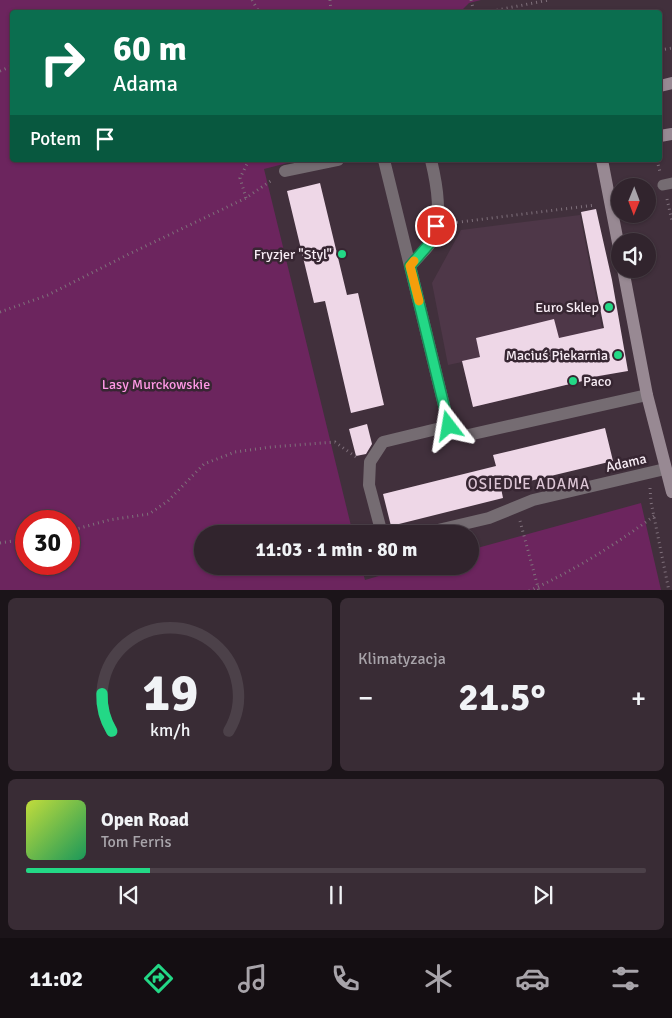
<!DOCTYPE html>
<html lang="pl">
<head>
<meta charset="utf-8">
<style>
  :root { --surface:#31242d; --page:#392c35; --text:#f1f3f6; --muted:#a8a4aa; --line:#4c4149; --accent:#23d886 }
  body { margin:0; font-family:Signika,sans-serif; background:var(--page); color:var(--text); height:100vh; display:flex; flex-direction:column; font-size:19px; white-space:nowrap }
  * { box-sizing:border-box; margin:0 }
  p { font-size:16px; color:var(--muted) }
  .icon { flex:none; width:28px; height:28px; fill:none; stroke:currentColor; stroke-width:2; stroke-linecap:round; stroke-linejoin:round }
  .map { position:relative; height:590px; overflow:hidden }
  .details { display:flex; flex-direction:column; gap:8px; padding:8px; background:#1b1419; flex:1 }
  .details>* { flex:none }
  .top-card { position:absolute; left:10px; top:10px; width:652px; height:152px; border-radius:5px; box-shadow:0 1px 4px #0004,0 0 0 1px var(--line); background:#0b6e4f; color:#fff; overflow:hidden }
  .needle { width:32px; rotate:181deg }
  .tools { position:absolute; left:611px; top:178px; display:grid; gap:10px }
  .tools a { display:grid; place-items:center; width:45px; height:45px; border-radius:50%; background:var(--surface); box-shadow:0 1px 4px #0004,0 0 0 1px var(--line); font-size:25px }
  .speed { position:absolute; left:15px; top:510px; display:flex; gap:10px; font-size:25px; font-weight:700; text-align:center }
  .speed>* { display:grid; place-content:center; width:65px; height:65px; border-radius:50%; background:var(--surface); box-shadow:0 1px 4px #0004,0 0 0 1px var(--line); line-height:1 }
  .speed .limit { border:8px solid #d22; background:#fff; color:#111 }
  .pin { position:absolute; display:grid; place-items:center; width:42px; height:42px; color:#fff; margin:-21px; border:2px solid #fff; border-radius:50%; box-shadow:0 1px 5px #0007 }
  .me { position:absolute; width:55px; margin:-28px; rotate:346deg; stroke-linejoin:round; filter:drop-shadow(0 0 4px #0008) }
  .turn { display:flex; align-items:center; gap:18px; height:105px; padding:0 20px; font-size:22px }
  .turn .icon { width:65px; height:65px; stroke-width:2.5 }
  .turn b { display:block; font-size:35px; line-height:42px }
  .then { display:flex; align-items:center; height:48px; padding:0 20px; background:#0003; gap:10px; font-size:19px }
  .big { font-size:38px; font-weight:800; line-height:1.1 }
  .details .card { flex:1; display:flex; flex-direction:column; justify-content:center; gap:8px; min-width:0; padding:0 18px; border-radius:8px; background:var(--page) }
  .details .dial { align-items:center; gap:0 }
  .dial svg { height:130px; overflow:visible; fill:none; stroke:var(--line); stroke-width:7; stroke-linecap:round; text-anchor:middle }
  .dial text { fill:var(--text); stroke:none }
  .song { display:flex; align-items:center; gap:15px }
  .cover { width:60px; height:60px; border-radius:8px; background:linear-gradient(135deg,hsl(70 70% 55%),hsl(150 70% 35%)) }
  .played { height:5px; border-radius:2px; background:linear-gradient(90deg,var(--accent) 20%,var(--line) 20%) }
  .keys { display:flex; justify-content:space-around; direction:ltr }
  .heat { display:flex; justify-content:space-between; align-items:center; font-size:28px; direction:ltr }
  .details .tiles { flex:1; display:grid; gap:8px; grid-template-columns:1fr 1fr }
  .card:last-child { grid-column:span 2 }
  .trip { position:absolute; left:194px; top:525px; width:285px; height:50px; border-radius:25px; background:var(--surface); box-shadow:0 1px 4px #0004,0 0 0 1px var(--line); font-weight:800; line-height:50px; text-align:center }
  .menu { display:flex; height:80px; justify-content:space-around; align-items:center; background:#140e12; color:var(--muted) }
  .menu .icon { width:35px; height:35px }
  .menu .selected { color:var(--accent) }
  .menu b { font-size:22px; color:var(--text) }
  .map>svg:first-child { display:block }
</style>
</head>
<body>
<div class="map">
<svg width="672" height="591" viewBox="0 0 672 591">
  <rect width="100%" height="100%" fill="#41303c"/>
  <!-- built -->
  <path fill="#4e3748" d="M 580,215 L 611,374 L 473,407 L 462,362 L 448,365 L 432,283 L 461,230 Z"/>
  <!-- green -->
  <path fill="#6c255e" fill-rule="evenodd" d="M 0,0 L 481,0 L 469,3 L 460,12 L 12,12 L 12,160 L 299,160 L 264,169 L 353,534 L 202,534 L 202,566 L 361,566 L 365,580 L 413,566 L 470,566 L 470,550 L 641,503 L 661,590 L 0,590 ZM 26,521 L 69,521 L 69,564 L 26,564 Z"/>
  <!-- building -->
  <path fill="#eed7e7" d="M 320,183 L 347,295 L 358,293 L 384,405 L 351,413 L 325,301 L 314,303 L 287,191 Z
    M 596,209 L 612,280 L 628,371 L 587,378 L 587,380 L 473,407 L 462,361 L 480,357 L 476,338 L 554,319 L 559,338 L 604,328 L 581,212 Z
    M 367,424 L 372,444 L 366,454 L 356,456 L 349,429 Z
    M 605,428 L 613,461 L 501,488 L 503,498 L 391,526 L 383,494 L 496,466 L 493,455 Z"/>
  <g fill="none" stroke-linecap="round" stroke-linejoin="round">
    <!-- path -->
    <path stroke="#7f707b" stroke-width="3" stroke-dasharray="1 4" stroke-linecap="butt" d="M 252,0 L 259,12
      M 330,0 L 331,12
      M 471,0 L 474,12
      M 487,12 L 549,0
      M 660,50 L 672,48
      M 0,71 L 12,66
      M 657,160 L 660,172
      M 246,198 L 240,178 L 249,160
      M 667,199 L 672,221
      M 452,223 L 595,205
      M 0,312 L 48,295 L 127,255 L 246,198 L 272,180
      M 650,488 L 651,502 L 669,591
      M 520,521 L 539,591
      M 69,531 L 109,520 L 149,514 L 168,501 L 204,464 L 235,452 L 271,447 L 335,442 L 356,457
      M 0,543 L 26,539
      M 529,591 C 573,571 615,545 654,516"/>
    <!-- lane -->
    <path stroke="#756c72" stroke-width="11" d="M 663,185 L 672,183"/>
    <!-- street -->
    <path stroke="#756c72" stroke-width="12" d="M 384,160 L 410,266
      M 431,160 C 437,185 443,217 431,242 C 426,250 417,258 410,266 L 449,426
      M 285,171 L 338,160
      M 382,534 L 369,485 L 370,462 L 383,442 L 449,426 L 464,436 L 647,395
      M 421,534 L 489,518 L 533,500 L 665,469"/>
    <!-- secondary -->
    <path stroke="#988993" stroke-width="12" d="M 660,86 L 672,83
      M 660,136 L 672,134
      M 602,160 L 620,253
      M 623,269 L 647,395 L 672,492"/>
  </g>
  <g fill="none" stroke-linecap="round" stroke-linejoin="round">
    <defs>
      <path id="route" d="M 436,226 L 430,243 L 410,266 L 449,426"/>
    </defs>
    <!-- route casing -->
    <use href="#route" stroke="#178c57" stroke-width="12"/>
    <!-- route -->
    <use href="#route" stroke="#23d886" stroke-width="9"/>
    <!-- slow -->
    <path stroke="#f59e0b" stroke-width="9" d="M 414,261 L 410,266 L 419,301"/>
  </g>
  <!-- markers -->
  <g fill="#23d886" stroke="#372632" stroke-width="2">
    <circle cx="342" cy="254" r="5"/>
    <circle cx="609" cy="307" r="5"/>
    <circle cx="618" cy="355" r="5"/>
    <circle cx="573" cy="381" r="5"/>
  </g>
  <g text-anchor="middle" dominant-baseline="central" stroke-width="5" stroke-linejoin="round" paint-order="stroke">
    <!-- poi labels -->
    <g font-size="14" fill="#f8edf5" stroke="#372632" text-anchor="end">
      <text x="332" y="254">Fryzjer "Styl"</text>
      <text x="599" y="307">Euro Sklep</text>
      <text x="608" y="355">Maciuś Piekarnia</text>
      <text x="583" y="381" text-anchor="start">Paco</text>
    </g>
    <!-- park labels -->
    <g font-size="14" fill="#ff98e5" stroke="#372632">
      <text x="156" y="384">Lasy Murckowskie</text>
    </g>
    <!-- street labels -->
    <g font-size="14" fill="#f8edf5" stroke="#372632">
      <text transform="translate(626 463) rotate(-13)">Adama</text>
    </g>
    <!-- neighbourhood labels -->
    <g font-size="15" letter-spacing="1" fill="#dbc4d4" stroke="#372632">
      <text x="529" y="484">OSIEDLE ADAMA</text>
    </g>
  </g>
</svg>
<div class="tools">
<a><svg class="needle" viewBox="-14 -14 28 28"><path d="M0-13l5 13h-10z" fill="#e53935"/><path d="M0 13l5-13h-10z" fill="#a8a4aa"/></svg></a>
<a><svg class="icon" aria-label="sound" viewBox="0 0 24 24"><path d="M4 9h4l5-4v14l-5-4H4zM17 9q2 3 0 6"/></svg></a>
</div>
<div class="speed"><div class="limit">30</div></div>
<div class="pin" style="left:436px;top:226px;background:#d93025"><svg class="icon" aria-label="arrive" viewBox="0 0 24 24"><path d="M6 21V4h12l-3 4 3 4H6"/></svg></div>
<svg class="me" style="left:449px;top:426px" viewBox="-20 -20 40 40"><path d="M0-17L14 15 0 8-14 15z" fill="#23d886" stroke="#fff" stroke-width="4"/></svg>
<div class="trip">11:03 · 1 min · 80 m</div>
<div class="top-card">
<div class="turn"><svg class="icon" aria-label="right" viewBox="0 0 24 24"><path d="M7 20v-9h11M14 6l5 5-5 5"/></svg><div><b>60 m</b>Adama</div></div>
<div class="then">Potem<svg class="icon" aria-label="arrive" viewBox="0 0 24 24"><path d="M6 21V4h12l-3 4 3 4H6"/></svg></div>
</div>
</div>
<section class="details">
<div class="tiles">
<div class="card dial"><svg viewBox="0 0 100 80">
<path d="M14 69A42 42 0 1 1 86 69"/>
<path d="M14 69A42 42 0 0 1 8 46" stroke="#23d886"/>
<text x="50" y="56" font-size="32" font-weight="700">19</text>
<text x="50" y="72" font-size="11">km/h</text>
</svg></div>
<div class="card"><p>Klimatyzacja</p>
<div class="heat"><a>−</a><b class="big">21.5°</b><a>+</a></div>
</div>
<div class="card">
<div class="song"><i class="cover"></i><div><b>Open Road</b><p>Tom Ferris</p></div></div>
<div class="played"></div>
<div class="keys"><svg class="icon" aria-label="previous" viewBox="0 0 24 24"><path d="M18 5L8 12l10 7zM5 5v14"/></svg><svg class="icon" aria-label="pause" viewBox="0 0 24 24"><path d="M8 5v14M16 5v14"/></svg><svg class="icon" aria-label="next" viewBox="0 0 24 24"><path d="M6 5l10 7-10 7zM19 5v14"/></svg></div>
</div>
</div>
</section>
<nav class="menu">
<b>11:02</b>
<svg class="icon selected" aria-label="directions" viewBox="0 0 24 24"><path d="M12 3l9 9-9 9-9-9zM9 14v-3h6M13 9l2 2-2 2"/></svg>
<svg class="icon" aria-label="music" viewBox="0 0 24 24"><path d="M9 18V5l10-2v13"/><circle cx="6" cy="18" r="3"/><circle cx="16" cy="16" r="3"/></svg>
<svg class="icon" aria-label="phone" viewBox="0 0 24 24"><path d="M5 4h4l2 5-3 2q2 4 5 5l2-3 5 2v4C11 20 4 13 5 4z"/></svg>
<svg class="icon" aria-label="climate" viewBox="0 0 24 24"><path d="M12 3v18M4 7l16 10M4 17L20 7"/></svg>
<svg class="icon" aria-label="car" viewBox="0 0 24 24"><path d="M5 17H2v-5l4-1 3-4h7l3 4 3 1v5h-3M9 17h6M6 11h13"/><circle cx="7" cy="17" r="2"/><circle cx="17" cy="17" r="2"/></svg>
<svg class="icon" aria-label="filters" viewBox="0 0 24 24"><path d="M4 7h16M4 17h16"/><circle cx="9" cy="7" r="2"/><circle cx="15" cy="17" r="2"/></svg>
</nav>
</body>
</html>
